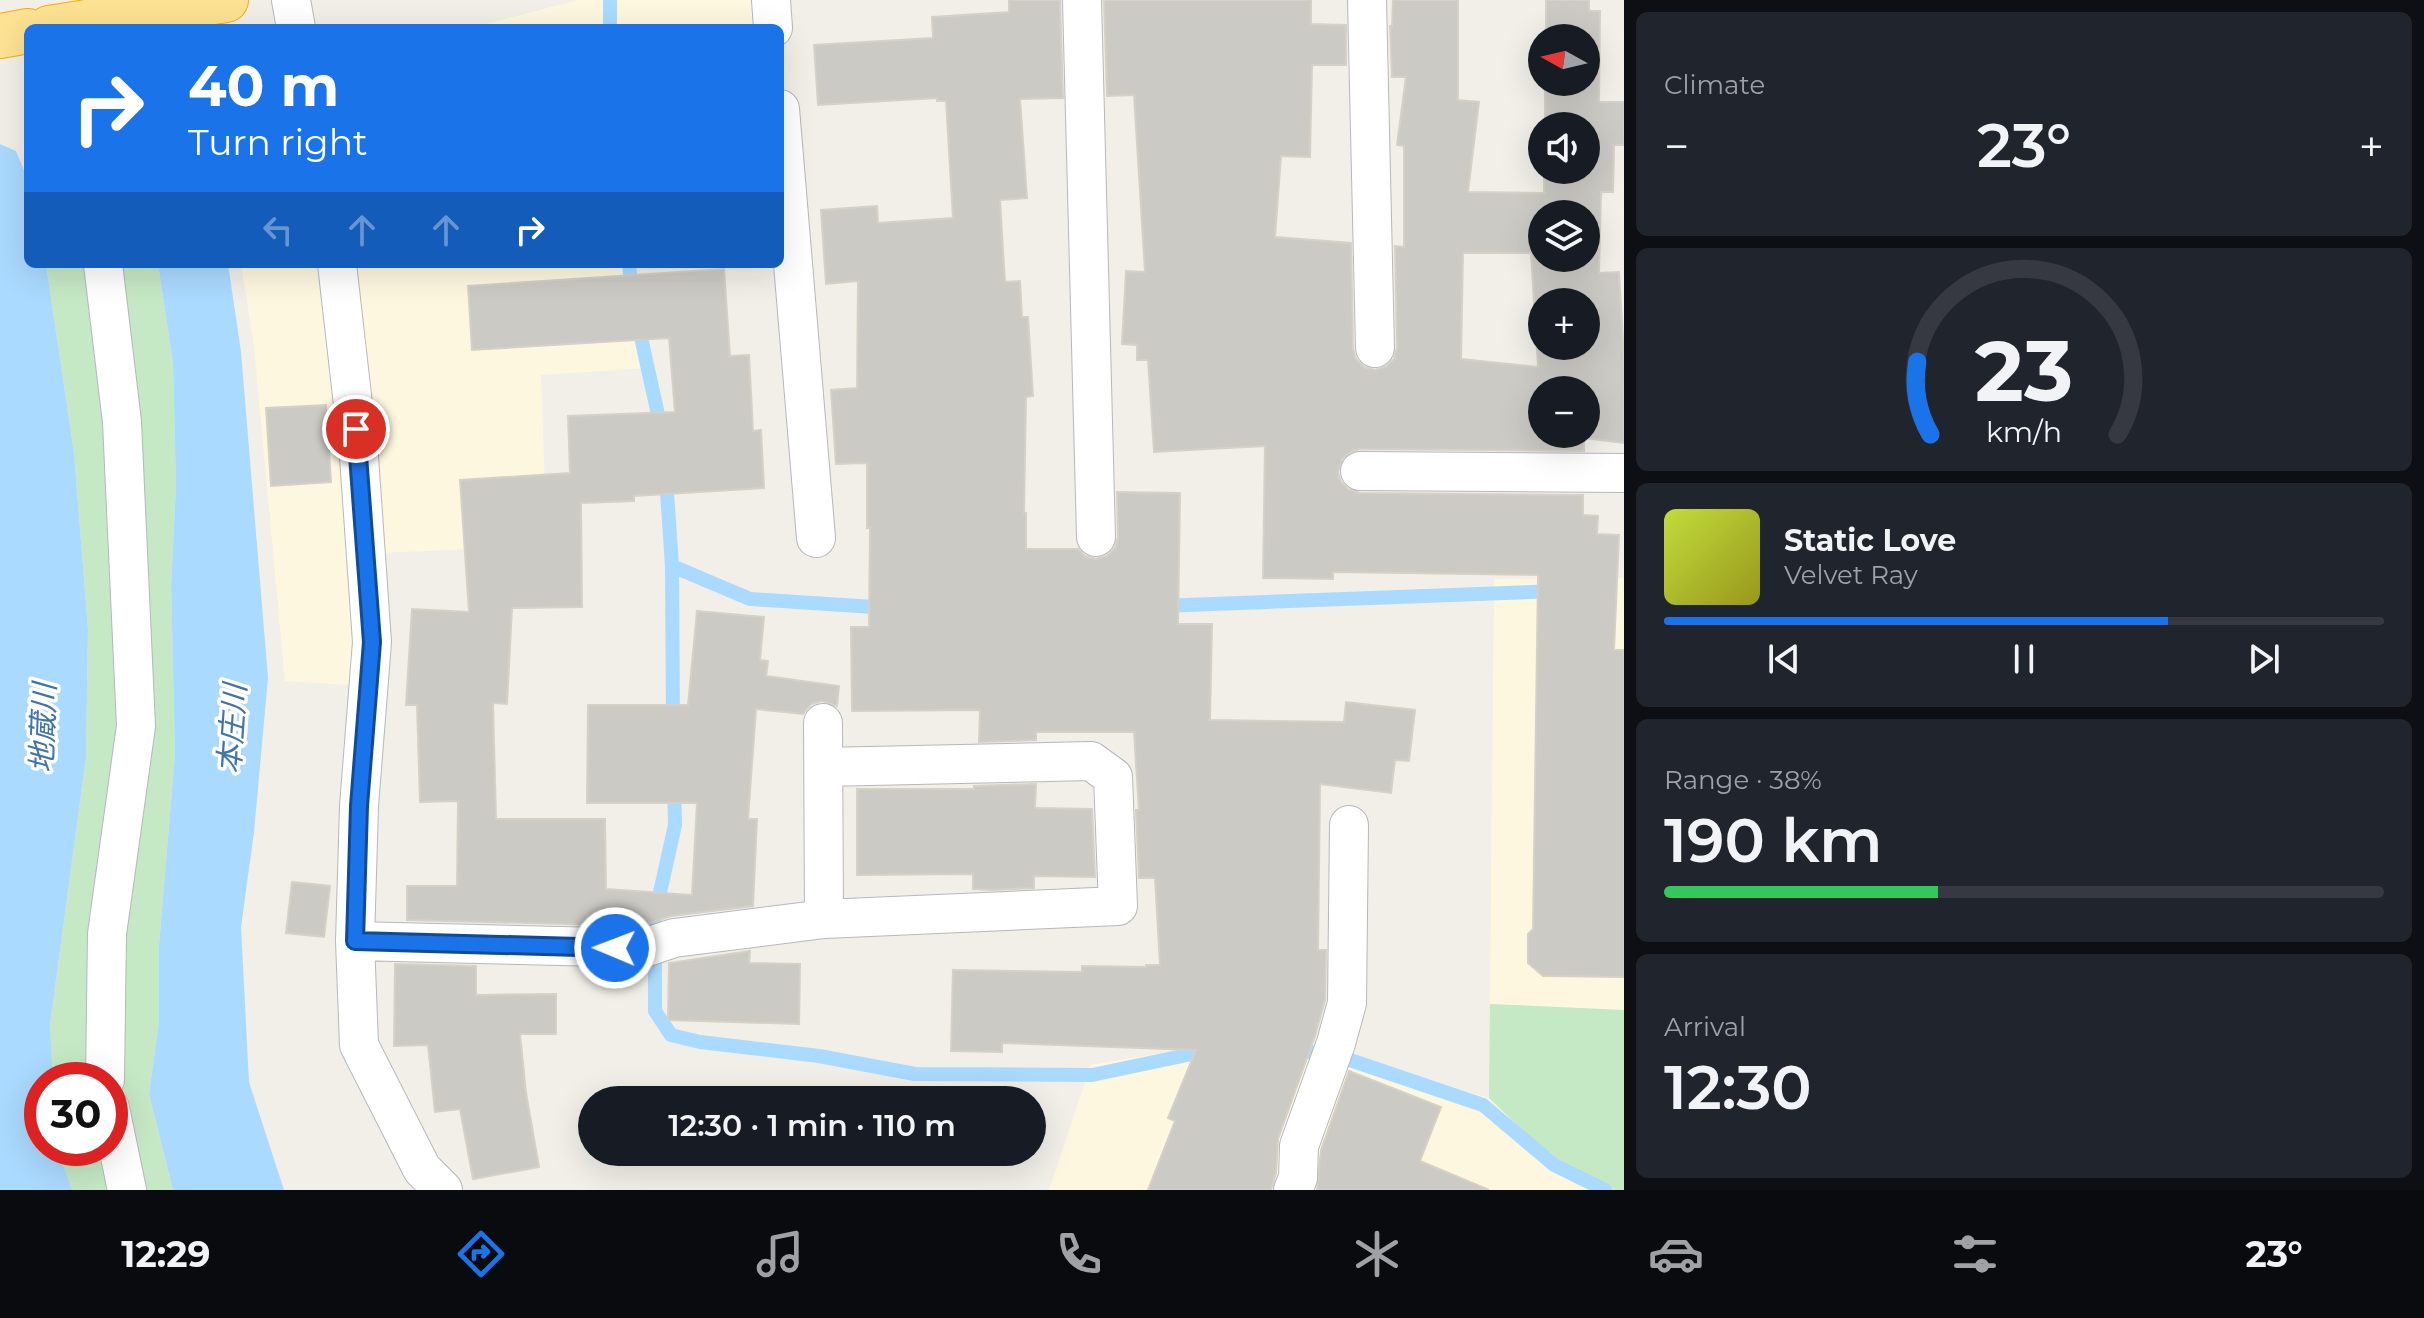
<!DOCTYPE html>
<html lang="en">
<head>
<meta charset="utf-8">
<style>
  :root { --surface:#171b24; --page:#20242c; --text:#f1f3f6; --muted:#9ea1a6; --line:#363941; --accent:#1a73e8 }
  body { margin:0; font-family:Montserrat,"Noto Sans JP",sans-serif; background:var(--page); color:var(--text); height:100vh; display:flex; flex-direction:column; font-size:30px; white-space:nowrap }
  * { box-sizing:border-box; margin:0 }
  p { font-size:26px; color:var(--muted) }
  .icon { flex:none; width:44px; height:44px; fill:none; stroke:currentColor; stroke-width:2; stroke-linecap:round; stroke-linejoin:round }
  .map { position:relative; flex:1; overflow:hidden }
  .side { display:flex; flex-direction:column; gap:12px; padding:12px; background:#0d0f14; width:800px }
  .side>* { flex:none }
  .guide { position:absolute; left:24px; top:24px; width:760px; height:244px; border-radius:12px; box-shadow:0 8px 32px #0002; background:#1a73e8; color:#fff; overflow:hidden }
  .needle { width:52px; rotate:278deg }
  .controls { position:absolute; left:1528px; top:24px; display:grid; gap:16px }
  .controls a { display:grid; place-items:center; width:72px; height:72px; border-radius:50%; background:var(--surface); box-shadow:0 8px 32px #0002; font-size:40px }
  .speed { position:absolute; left:24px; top:1062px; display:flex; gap:16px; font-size:40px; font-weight:700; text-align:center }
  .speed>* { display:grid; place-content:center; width:104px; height:104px; border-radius:50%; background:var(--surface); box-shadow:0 8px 32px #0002; line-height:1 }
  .speed .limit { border:12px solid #d22; background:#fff; color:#111 }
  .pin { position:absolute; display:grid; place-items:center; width:68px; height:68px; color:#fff; margin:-34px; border:4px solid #fff; border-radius:50%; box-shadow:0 2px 8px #0007 }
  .me { position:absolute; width:88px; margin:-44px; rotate:271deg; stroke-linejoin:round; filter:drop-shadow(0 0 6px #0008) }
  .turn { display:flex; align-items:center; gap:28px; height:168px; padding:0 32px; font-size:36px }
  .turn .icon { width:104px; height:104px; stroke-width:2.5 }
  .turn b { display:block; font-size:56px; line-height:68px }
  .lanes { display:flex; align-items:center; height:76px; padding:0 32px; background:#0003; justify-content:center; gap:40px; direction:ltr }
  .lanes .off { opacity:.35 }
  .big { font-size:60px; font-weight:600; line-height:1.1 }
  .side .tile { flex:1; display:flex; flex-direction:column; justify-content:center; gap:12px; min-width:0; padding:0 28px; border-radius:12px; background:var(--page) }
  .side .dial { align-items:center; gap:0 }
  .dial svg { height:208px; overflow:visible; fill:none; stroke:var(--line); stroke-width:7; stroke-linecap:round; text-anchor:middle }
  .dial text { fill:var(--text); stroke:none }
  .song { display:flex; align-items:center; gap:24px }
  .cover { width:96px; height:96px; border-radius:12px; background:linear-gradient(135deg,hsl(70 70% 55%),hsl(60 70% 35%)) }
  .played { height:8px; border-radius:4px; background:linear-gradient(90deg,var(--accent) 70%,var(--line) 70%) }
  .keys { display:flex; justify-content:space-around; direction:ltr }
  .heat { display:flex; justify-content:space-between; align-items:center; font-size:44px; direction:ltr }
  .charge { height:12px; border-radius:6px; background:linear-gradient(90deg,#34c759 38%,var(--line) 0) }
  .trip { position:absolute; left:578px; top:1086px; width:468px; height:80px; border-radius:40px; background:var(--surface); box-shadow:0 8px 32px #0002; font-weight:600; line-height:80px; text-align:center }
  .tabs { display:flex; height:128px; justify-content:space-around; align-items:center; background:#090b0e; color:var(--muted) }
  .tabs .icon { width:56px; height:56px }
  .tabs .selected { color:var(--accent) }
  .tabs b { font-size:36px; color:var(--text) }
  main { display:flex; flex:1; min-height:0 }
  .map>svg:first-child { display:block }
</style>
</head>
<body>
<main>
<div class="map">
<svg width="1624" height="1190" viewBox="0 0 1624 1190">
  <rect width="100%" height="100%" fill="#f1efe8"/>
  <!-- commercial -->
  <path fill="#fef7e0" d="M 578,0 L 757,0 L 760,28 L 470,28 Z
    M 241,264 L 633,264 L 648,368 L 541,375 L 547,546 L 354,554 L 351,685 L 285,681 L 254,346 Z
    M 1624,578 L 1624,1010 L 1490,1004 L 1494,579 Z
    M 1250,1038 L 1343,1053 L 1489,1098 L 1559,1165 L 1608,1187 L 1607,1190 L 1049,1190 L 1091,1065 Z"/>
  <!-- green -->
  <path fill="#c5e8c5" d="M 46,264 L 158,264 L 173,363 L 176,486 L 171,585 L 175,754 L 159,945 L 159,1021 L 149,1094 L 173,1190 L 72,1190 L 57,1154 L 57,1148 L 110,1148 L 110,1080 L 53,1080 L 50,1025 L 86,757 L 88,629 L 74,453 Z
    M 1490,1004 L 1624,1010 L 1624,1190 L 1614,1190 L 1559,1165 L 1489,1098 Z"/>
  <!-- water -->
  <path fill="#aadaff" d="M 0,144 L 16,151 L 28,180 L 28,264 L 46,264 L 74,453 L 88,629 L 86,757 L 50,1025 L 53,1080 L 42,1080 L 42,1148 L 57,1148 L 72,1190 L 0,1190 Z
    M 158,264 L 228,264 L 241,352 L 268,678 L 254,832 L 241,927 L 249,1082 L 284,1190 L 173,1190 L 149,1094 L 159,1021 L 159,945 L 175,754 L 171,585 L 176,486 L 173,363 Z"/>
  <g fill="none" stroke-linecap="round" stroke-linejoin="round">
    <!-- stream -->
    <path stroke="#aadaff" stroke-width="14" d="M 610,0 L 610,28
      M 629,264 L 632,291
      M 638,324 L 661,428
      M 666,477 L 672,566 L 673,724
      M 672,566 L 750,599 L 889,608
      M 1161,606 L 1556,591
      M 674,785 L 675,825 L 655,915 L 655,1011 L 671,1035 L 700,1042 L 819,1056 L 915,1074 L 1092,1075 L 1211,1050
      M 1291,1049 L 1341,1057 L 1483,1105 L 1554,1165 L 1605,1190"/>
  </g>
  <!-- building -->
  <path fill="#cccac5" stroke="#d6d1c6" stroke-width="2" fill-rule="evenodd" d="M 1009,0 L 1060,0 L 1063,98 L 1020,99 L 1027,198 L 1000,200 L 1005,282 L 1020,281 L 1022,317 L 1028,317 L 1033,396 L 1026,397 L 1024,513 L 1026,513 L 1026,549 L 1078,549 L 1085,556 L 1096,559 L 1107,556 L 1115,548 L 1118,537 L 1117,492 L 1180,493 L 1178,624 L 1212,624 L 1210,720 L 1344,722 L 1346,702 L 1415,710 L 1409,761 L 1395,760 L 1391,793 L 1320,784 L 1318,950 L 1326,950 L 1325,1000 L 1315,1036 L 1278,1139 L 1276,1173 L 1271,1190 L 1148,1190 L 1175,1121 L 1168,1118 L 1196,1050 L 1002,1043 L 1002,1052 L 951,1051 L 953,970 L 1082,972 L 1082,966 L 1146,967 L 1146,965 L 1160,965 L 1155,878 L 1139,878 L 1136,810 L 1139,810 L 1134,732 L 1036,732 L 1036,740 L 979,742 L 980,710 L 852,711 L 851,627 L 869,627 L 870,528 L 867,528 L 867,463 L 836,464 L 831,390 L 857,388 L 858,281 L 826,284 L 821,210 L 877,206 L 878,223 L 953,218 L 946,101 L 937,101 L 937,98 L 818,105 L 814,45 L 933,38 L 932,17 L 1009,12 Z
    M 1104,0 L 1311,0 L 1311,24 L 1346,25 L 1346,65 L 1312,65 L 1310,157 L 1281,156 L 1275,237 L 1351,243 L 1353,349 L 1356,359 L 1364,367 L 1375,370 L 1387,366 L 1394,359 L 1397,348 L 1395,246 L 1404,247 L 1404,146 L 1397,145 L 1406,77 L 1392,77 L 1390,26 L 1392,26 L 1393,0 L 1458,0 L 1458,100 L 1479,102 L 1468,192 L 1544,193 L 1544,170 L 1586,170 L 1586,126 L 1545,126 L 1545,82 L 1586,82 L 1586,38 L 1546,38 L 1546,0 L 1589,0 L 1589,11 L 1600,11 L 1599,102 L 1624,102 L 1624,145 L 1614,145 L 1613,192 L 1601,192 L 1599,273 L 1619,272 L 1624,357 L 1624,443 L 1584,438 L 1584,451 L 1360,449 L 1350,452 L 1342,459 L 1338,472 L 1341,482 L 1348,489 L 1360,493 L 1583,495 L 1583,515 L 1598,516 L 1597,534 L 1619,535 L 1614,650 L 1624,650 L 1624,977 L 1543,976 L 1528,963 L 1528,934 L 1533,929 L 1538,575 L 1333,572 L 1333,579 L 1263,578 L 1265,446 L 1154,452 L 1148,360 L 1137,360 L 1137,345 L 1122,344 L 1126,271 L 1145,272 L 1134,95 L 1107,96 ZM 1542,214 L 1586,214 L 1586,258 L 1542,258 ZM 1463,253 L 1531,253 L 1538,367 L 1461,359 ZM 1542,302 L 1586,302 L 1586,346 L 1542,346 ZM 1542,390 L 1586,390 L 1586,434 L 1542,434 Z
    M 724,269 L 730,356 L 749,355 L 753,431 L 761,430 L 764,488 L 634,496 L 634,501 L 581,503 L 582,607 L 512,608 L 507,704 L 493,703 L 496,819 L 605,819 L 606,889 L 692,895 L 697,803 L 587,803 L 588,705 L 688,705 L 697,611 L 764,617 L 760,660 L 768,661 L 766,676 L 839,686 L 837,706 L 822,701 L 811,704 L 803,714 L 756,709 L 748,819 L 757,819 L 753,906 L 671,916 L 641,926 L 407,920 L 407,886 L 457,886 L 458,801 L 420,802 L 417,705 L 406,705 L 412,609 L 469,612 L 460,480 L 570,473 L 568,416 L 675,412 L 669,338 L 472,350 L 468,286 Z
    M 326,405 L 331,482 L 271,486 L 266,408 Z
    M 1036,784 L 1035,808 L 1092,809 L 1095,877 L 1034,876 L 1034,888 L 992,890 L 973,889 L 973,874 L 857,875 L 857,789 L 974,789 L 974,786 Z
    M 292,882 L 330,886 L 324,937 L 286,933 Z
    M 750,951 L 749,963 L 800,964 L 799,1024 L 668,1020 L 669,963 Z
    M 395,964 L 476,966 L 476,995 L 556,994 L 556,1034 L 520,1034 L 526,1093 L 539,1167 L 473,1179 L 460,1109 L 435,1112 L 428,1045 L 394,1046 Z
    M 1349,1071 L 1441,1107 L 1420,1161 L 1489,1190 L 1317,1190 L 1321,1150 Z"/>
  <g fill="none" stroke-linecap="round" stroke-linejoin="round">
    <defs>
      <path id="street" d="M 291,0 L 296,28
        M 771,0 L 773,28
        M 1082,0 L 1096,537
        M 1367,0 L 1375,348
        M 780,109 L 816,538
        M 103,264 L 122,422 L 136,726 L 107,934 L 105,1080
        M 337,264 L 359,457 L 372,642 L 359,806 L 355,941 L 359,1045 L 422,1169 L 443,1190
        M 1360,471 L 1624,473
        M 823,723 L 824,919
        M 355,941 L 644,948 L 674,938 L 824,919 L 1118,906 L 1113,777 L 1091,761 L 824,767
        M 110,1108 L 127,1190
        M 1293,1190 L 1298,1178 L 1299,1146 L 1336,1043 L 1347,1003 L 1349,825"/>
      <path id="highway" d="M 49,28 L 226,0
        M 0,36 L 28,31"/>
    </defs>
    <!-- street casing -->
    <use href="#street" stroke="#b5b8bc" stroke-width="40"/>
    <!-- highway casing -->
    <use href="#highway" stroke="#f9ab00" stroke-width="46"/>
    <!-- street -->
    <use href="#street" stroke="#fff" stroke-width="38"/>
    <!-- highway -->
    <use href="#highway" stroke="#fde293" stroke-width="44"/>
  </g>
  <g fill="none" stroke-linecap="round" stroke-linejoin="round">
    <defs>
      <path id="route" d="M 356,429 L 372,642 L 359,806 L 355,941 L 615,948"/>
    </defs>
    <!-- route casing -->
    <use href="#route" stroke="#114b97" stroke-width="20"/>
    <!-- route -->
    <use href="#route" stroke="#1a73e8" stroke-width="14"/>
  </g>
  <g text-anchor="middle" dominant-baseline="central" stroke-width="7" stroke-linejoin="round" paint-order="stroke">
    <!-- water labels -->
    <g font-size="30" font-style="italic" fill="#4174aa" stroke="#fff">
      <text transform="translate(43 728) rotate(-88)">地蔵川</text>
      <text transform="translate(232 729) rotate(-86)">本庄川</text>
    </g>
  </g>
</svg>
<div class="controls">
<a><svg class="needle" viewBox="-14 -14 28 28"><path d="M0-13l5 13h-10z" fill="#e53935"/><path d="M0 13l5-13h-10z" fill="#9ea1a6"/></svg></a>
<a><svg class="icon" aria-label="sound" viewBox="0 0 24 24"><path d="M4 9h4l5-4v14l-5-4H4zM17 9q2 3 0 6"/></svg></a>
<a><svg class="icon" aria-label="layers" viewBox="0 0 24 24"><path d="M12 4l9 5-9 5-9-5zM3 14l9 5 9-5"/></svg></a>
<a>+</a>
<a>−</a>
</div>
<div class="speed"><div class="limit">30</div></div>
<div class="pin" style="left:356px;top:429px;background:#d93025"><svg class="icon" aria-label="arrive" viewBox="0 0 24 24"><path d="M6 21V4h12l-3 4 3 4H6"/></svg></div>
<svg class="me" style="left:615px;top:948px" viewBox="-20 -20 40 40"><circle r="17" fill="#1a73e8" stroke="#fff" stroke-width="3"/><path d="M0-11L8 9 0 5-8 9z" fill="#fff"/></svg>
<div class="trip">12:30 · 1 min · 110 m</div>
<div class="guide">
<div class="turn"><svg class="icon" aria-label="right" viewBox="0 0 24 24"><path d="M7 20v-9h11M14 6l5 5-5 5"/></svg><div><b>40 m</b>Turn right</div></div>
<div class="lanes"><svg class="icon off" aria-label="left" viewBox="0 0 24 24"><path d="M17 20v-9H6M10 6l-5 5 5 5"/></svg><svg class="icon off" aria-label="ahead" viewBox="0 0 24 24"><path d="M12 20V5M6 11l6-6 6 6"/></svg><svg class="icon off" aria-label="ahead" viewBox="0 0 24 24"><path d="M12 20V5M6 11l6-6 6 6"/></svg><svg class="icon" aria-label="right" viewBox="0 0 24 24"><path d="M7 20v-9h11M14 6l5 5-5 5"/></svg></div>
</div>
</div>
<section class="side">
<div class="tile"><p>Climate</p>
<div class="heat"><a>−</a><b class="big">23°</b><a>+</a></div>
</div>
<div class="tile dial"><svg viewBox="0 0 100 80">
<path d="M14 69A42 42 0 1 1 86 69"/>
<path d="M14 69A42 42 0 0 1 9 41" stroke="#1a73e8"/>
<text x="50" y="56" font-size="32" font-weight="700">23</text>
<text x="50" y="72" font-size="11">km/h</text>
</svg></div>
<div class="tile">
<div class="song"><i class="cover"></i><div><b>Static Love</b><p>Velvet Ray</p></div></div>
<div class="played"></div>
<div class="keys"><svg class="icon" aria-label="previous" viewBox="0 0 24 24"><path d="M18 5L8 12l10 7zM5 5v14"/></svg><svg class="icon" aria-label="pause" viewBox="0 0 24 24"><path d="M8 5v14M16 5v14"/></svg><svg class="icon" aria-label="next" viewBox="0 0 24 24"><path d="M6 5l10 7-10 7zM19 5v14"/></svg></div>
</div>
<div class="tile"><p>Range · 38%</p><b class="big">190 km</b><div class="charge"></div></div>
<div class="tile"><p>Arrival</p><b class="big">12:30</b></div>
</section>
</main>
<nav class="tabs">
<b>12:29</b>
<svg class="icon selected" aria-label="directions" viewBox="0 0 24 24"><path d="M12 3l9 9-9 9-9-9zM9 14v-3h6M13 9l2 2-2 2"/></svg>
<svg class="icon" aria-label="music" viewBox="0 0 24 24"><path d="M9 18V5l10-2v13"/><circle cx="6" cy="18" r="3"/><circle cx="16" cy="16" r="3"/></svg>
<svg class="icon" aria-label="phone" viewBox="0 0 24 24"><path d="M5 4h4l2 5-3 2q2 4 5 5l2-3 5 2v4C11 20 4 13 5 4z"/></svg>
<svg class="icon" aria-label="climate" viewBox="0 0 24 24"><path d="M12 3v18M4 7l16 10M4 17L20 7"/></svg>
<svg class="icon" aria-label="car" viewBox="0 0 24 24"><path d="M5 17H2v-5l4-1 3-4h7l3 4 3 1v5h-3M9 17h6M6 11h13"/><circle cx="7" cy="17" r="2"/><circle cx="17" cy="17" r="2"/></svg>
<svg class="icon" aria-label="filters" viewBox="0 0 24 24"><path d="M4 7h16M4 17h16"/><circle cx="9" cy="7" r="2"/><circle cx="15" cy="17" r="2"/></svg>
<b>23°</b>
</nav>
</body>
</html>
